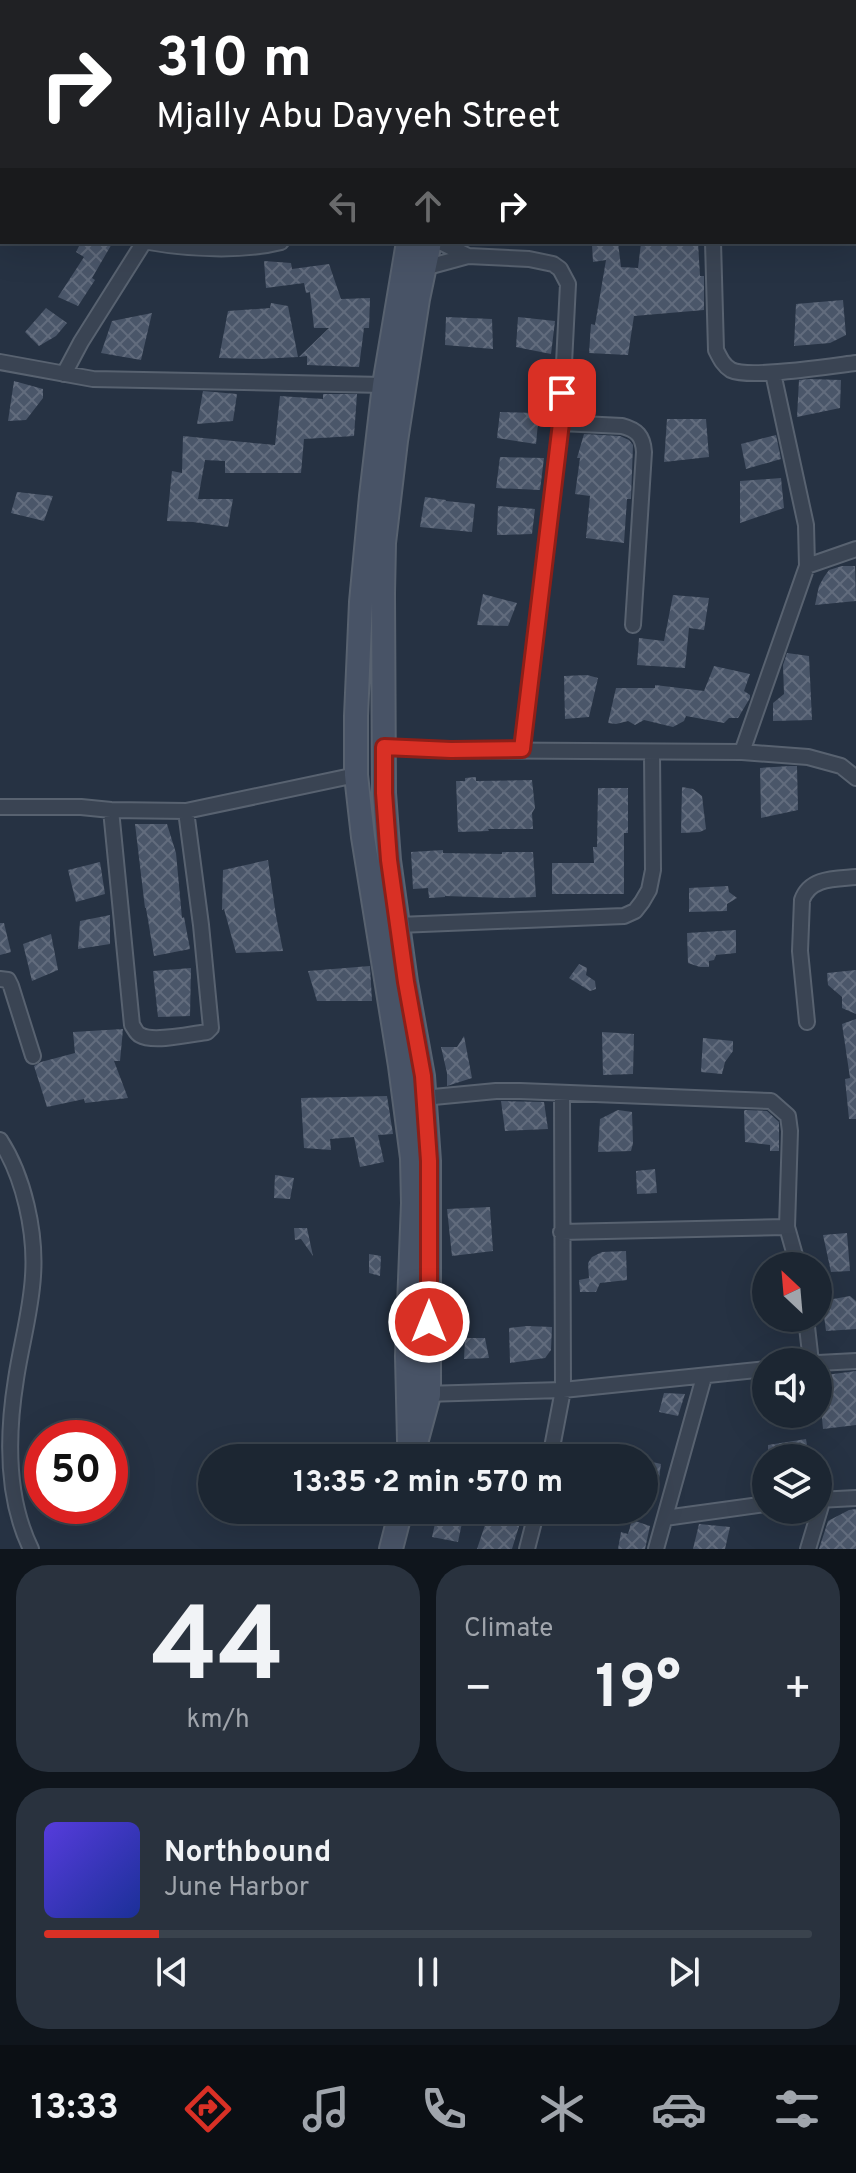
<!DOCTYPE html>
<html lang="en">
<head>
<meta charset="utf-8">
<style>
  :root { --surface:#1c2632; --page:#29323e; --text:#f1f3f6; --muted:#a0a5ac; --line:#3a434d; --accent:#d93025 }
  body { margin:0; font-family:Overpass,sans-serif; background:var(--page); color:var(--text); height:100vh; display:flex; flex-direction:column; font-size:30px; white-space:nowrap }
  * { box-sizing:border-box; margin:0 }
  p { font-size:26px; color:var(--muted) }
  .icon { flex:none; width:44px; height:44px; fill:none; stroke:currentColor; stroke-width:2; stroke-linecap:round; stroke-linejoin:round }
  .map { position:relative; height:1549px; overflow:hidden }
  .side { display:flex; flex-direction:column; gap:16px; padding:16px; background:#0f151c; flex:1 }
  .side>* { flex:none }
  .banner { position:absolute; left:0px; top:0px; width:856px; height:244px; box-shadow:0 8px 32px #0002,0 0 0 2px var(--line); background:#202124; color:#fff; overflow:hidden }
  .needle { width:52px; rotate:334deg }
  .fabs { position:absolute; left:752px; top:1252px; display:grid; gap:16px }
  .fabs a { display:grid; place-items:center; width:80px; height:80px; border-radius:50%; background:var(--surface); box-shadow:0 8px 32px #0002,0 0 0 2px var(--line); font-size:40px }
  .speed { position:absolute; left:24px; top:1420px; display:flex; gap:16px; font-size:40px; font-weight:700; text-align:center }
  .speed>* { display:grid; place-content:center; width:104px; height:104px; border-radius:50%; background:var(--surface); box-shadow:0 8px 32px #0002,0 0 0 2px var(--line); line-height:1 }
  .speed .limit { border:12px solid #d22; background:#fff; color:#111 }
  .pin { position:absolute; display:grid; place-items:center; width:68px; height:68px; color:#fff; margin:-34px; border-radius:16px; box-shadow:0 4px 12px #0006 }
  .me { position:absolute; width:88px; margin:-44px; rotate:0deg; stroke-linejoin:round; filter:drop-shadow(0 0 6px #0008) }
  .turn { display:flex; align-items:center; gap:28px; height:168px; padding:0 24px; font-size:36px }
  .turn .icon { width:104px; height:104px; stroke-width:2.5 }
  .turn b { display:block; font-size:56px; line-height:68px }
  .lanes { display:flex; align-items:center; height:76px; padding:0 24px; background:#0003; justify-content:center; gap:40px; direction:ltr }
  .lanes .off { opacity:.35 }
  .big { font-size:60px; font-weight:700; line-height:1.1 }
  .side .card { flex:1; display:flex; flex-direction:column; justify-content:center; gap:12px; min-width:0; padding:0 28px; border-radius:32px; background:var(--page) }
  .side .dial { align-items:center; gap:0 }
  .dial b { font-size:104px; line-height:1 }
  .song { display:flex; align-items:center; gap:24px }
  .cover { width:96px; height:96px; border-radius:12px; background:linear-gradient(135deg,hsl(250 70% 55%),hsl(230 70% 35%)) }
  .played { height:8px; border-radius:4px; background:linear-gradient(90deg,var(--accent) 15%,var(--line) 15%) }
  .keys { display:flex; justify-content:space-around; direction:ltr }
  .heat { display:flex; justify-content:space-between; align-items:center; font-size:44px; direction:ltr }
  .side .tiles { flex:1; display:grid; gap:16px; grid-template-columns:1fr 1fr }
  .card:last-child { grid-column:span 2 }
  .trip { position:absolute; left:198px; top:1444px; width:460px; height:80px; border-radius:40px; background:var(--surface); box-shadow:0 8px 32px #0002,0 0 0 2px var(--line); font-weight:700; line-height:80px; text-align:center }
  .dock { display:flex; height:128px; justify-content:space-around; align-items:center; background:#0b0f14; color:var(--muted) }
  .dock .icon { width:56px; height:56px }
  .dock .current { color:var(--accent) }
  .dock b { font-size:36px; color:var(--text) }
  .map>svg:first-child { display:block }
</style>
</head>
<body>
<div class="map">
<svg width="856" height="1549" viewBox="0 0 856 1549">
  <defs>
    <pattern id="building-cross-hatch" width="8" height="8" patternUnits="userSpaceOnUse" patternTransform="scale(2)"><rect width="8" height="8" fill="#4a5669"/><path d="M0 0l8 8M0 8l8-8" fill="none" stroke="#626c7d"/></pattern>
  </defs>
  <rect width="100%" height="100%" fill="#263243"/>
  <!-- building -->
  <path fill="url(#building-cross-hatch)" d="M 81,242 L 113,242 L 92,278 L 95,280 L 78,306 L 58,297 L 84,257 L 76,252 Z
    M 618,242 L 621,267 L 638,268 L 641,243 L 698,242 L 700,276 L 704,276 L 704,310 L 634,316 L 628,355 L 589,353 L 591,324 L 595,325 L 606,260 L 593,262 L 592,245 Z
    M 264,261 L 291,263 L 292,269 L 329,264 L 341,299 L 370,298 L 369,328 L 364,328 L 359,367 L 307,365 L 307,356 L 299,357 L 329,328 L 314,328 L 310,292 L 306,293 L 304,283 L 266,288 Z
    M 843,300 L 846,335 L 830,343 L 794,346 L 796,304 Z
    M 271,303 L 288,306 L 298,357 L 260,359 L 219,358 L 228,311 L 270,308 Z
    M 46,308 L 67,323 L 56,336 L 39,346 L 25,332 Z
    M 152,313 L 141,360 L 101,353 L 112,321 Z
    M 446,317 L 492,319 L 493,349 L 445,345 Z
    M 518,317 L 555,321 L 551,354 L 516,347 Z
    M 809,379 L 841,380 L 840,408 L 797,417 L 799,380 Z
    M 14,381 L 43,389 L 43,398 L 26,420 L 8,421 Z
    M 203,391 L 237,394 L 233,421 L 197,424 Z
    M 323,394 L 357,394 L 354,436 L 304,439 L 301,473 L 225,473 L 225,461 L 205,460 L 198,499 L 233,499 L 228,527 L 193,522 L 167,521 L 172,471 L 182,473 L 183,436 L 275,445 L 280,396 L 323,399 Z
    M 500,412 L 539,413 L 536,444 L 497,438 Z
    M 667,419 L 706,419 L 709,457 L 664,462 Z
    M 584,434 L 620,436 L 629,440 L 633,445 L 631,499 L 627,499 L 624,543 L 586,538 L 590,496 L 575,494 L 580,458 L 577,458 Z
    M 776,435 L 781,459 L 746,469 L 741,444 Z
    M 500,457 L 544,458 L 540,490 L 496,488 Z
    M 781,478 L 784,508 L 740,523 L 740,481 Z
    M 17,492 L 53,496 L 44,521 L 11,513 Z
    M 425,497 L 446,500 L 446,501 L 475,504 L 472,532 L 420,527 Z
    M 498,506 L 535,509 L 532,534 L 497,535 Z
    M 842,566 L 855,566 L 856,601 L 815,605 L 819,586 L 824,577 L 829,570 Z
    M 483,594 L 517,603 L 508,626 L 477,625 Z
    M 673,595 L 709,598 L 704,630 L 689,628 L 685,668 L 637,665 L 639,638 L 664,641 Z
    M 787,653 L 809,656 L 812,720 L 773,721 L 773,703 L 784,694 L 783,665 Z
    M 714,666 L 750,674 L 744,691 L 750,695 L 750,698 L 738,718 L 729,718 L 724,723 L 686,716 L 684,721 L 673,727 L 644,720 L 635,725 L 628,721 L 616,724 L 608,723 L 616,688 L 655,688 L 655,685 L 704,691 Z
    M 587,675 L 598,678 L 589,717 L 565,719 L 564,676 Z
    M 790,766 L 797,766 L 798,810 L 761,818 L 760,768 Z
    M 476,777 L 476,781 L 532,780 L 535,808 L 532,813 L 533,829 L 488,829 L 489,831 L 458,832 L 456,781 L 465,781 L 465,778 Z
    M 682,787 L 693,789 L 702,796 L 706,829 L 700,832 L 681,833 Z
    M 598,788 L 628,788 L 628,833 L 624,833 L 624,894 L 552,894 L 552,863 L 594,863 L 593,847 L 597,847 Z
    M 135,824 L 167,824 L 176,853 L 182,918 L 184,917 L 190,949 L 154,956 L 146,908 L 145,908 Z
    M 443,850 L 443,853 L 502,854 L 502,852 L 533,852 L 536,897 L 504,898 L 445,896 L 445,897 L 429,898 L 428,888 L 413,889 L 411,852 Z
    M 268,860 L 276,916 L 283,951 L 236,953 L 224,909 L 222,910 L 223,870 Z
    M 100,862 L 105,894 L 76,902 L 68,870 Z
    M 728,886 L 729,892 L 737,898 L 727,904 L 727,911 L 689,912 L 689,888 Z
    M 110,915 L 110,944 L 78,949 L 80,921 Z
    M 0,923 L 4,923 L 11,952 L 0,955 Z
    M 736,930 L 736,953 L 716,955 L 714,960 L 709,961 L 709,967 L 700,967 L 688,963 L 687,933 Z
    M 51,934 L 58,970 L 32,981 L 23,944 Z
    M 579,964 L 587,968 L 586,975 L 595,981 L 596,989 L 590,991 L 569,978 Z
    M 370,966 L 372,1001 L 317,1001 L 308,971 Z
    M 191,968 L 190,1016 L 158,1017 L 153,971 Z
    M 856,970 L 856,1014 L 842,1008 L 842,997 L 828,985 L 827,973 Z
    M 856,1019 L 856,1119 L 849,1119 L 845,1079 L 850,1078 L 842,1024 Z
    M 123,1029 L 120,1061 L 114,1061 L 128,1098 L 85,1103 L 84,1099 L 47,1107 L 34,1066 L 41,1062 L 75,1053 L 73,1032 Z
    M 602,1032 L 634,1034 L 633,1074 L 603,1075 Z
    M 464,1036 L 472,1078 L 447,1086 L 447,1073 L 441,1047 L 457,1047 Z
    M 703,1038 L 733,1041 L 733,1051 L 725,1062 L 722,1074 L 701,1072 Z
    M 387,1096 L 393,1134 L 378,1135 L 384,1162 L 360,1167 L 354,1137 L 330,1139 L 331,1150 L 304,1148 L 301,1098 Z
    M 501,1101 L 544,1102 L 548,1129 L 505,1131 Z
    M 618,1110 L 632,1112 L 633,1143 L 631,1151 L 598,1152 L 600,1119 Z
    M 745,1110 L 767,1111 L 779,1122 L 779,1151 L 770,1151 L 770,1145 L 745,1142 L 744,1111 Z
    M 655,1169 L 657,1193 L 637,1194 L 636,1171 Z
    M 275,1175 L 294,1178 L 290,1199 L 274,1198 Z
    M 490,1207 L 493,1251 L 452,1256 L 447,1209 Z
    M 294,1228 L 307,1228 L 313,1256 L 301,1239 L 295,1240 Z
    M 847,1233 L 850,1271 L 831,1272 L 823,1235 Z
    M 626,1251 L 627,1280 L 600,1283 L 596,1292 L 580,1292 L 579,1280 L 589,1278 L 588,1263 L 592,1257 L 602,1252 Z
    M 369,1254 L 381,1256 L 380,1276 L 369,1273 Z
    M 850,1296 L 856,1301 L 856,1329 L 826,1331 L 822,1301 Z
    M 527,1326 L 552,1327 L 551,1350 L 545,1358 L 510,1363 L 509,1328 Z
    M 465,1338 L 485,1338 L 489,1358 L 464,1359 Z
    M 856,1371 L 856,1425 L 823,1429 L 818,1376 Z
    M 664,1393 L 685,1394 L 678,1416 L 659,1412 Z
    M 806,1439 L 809,1458 L 768,1458 L 768,1445 Z
    M 644,1460 L 661,1464 L 658,1485 L 644,1481 Z
    M 856,1509 L 856,1549 L 819,1549 L 828,1521 L 849,1510 Z
    M 489,1513 L 520,1523 L 512,1549 L 477,1549 Z
    M 436,1519 L 462,1523 L 458,1542 L 432,1537 Z
    M 632,1520 L 650,1526 L 645,1549 L 618,1549 L 621,1532 L 628,1534 Z
    M 699,1524 L 730,1527 L 725,1549 L 693,1549 Z"/>
  <g fill="none" stroke-linecap="round" stroke-linejoin="round">
    <defs>
      <path id="minor" d="M 39,0 L 43,2
        M 19,2 L 19,0
        M 155,2 L 156,0
        M 280,2 L 281,0
        M 679,2 L 679,0
        M 854,69 L 856,50
        M 854,99 L 856,116
        M 0,112 L 2,97
        M 0,125 L 2,126
        M 149,242 C 188,249 242,252 281,242
        M 440,242 L 468,256
        M 713,242 L 716,350 C 720,358 723,365 731,370 C 750,379 832,366 856,363
        M 424,268 L 468,256 L 529,259 L 553,264 L 560,269 L 568,284 L 561,423 L 522,749
        M 0,362 L 93,379 L 384,385
        M 64,374 L 81,342 L 144,242
        M 561,423 L 622,426 C 637,430 643,436 644,452 L 633,625
        M 807,566 L 856,549
        M 384,747 L 451,750 L 742,752 L 808,757 L 841,766 L 856,778
        M 742,752 L 807,566 L 806,525 L 773,373
        M 0,807 L 81,807 L 111,810 L 186,811 L 356,775
        M 111,810 L 132,1025 C 135,1029 136,1033 140,1035 C 153,1043 192,1034 207,1032 L 211,1028 L 201,925 L 186,811
        M 398,925 L 624,916 L 635,911 L 642,902 L 649,890 L 653,870 L 652,752
        M 0,979 L 8,980 L 11,986 L 33,1056
        M 807,1022 L 800,951 L 802,900 C 810,877 836,879 856,877
        M 423,1098 L 496,1091 L 520,1091 L 771,1101 L 788,1116 L 790,1131 L 787,1227 L 798,1266
        M 0,1140 C 24,1177 36,1232 33,1276 C 31,1311 21,1345 16,1379 C 7,1435 6,1498 31,1549
        M 561,1232 L 787,1227
        M 806,1318 L 811,1362
        M 818,1363 L 856,1361
        M 424,1394 L 563,1390 L 766,1369
        M 550,1458 L 563,1390 L 562,1094
        M 818,1500 L 856,1498
        M 665,1518 L 766,1504
        M 527,1549 L 537,1510
        M 656,1549 L 704,1377
        M 808,1549 L 823,1499"/>
      <path id="secondary" d="M 470,2 L 470,0
        M 491,2 L 491,0
        M 408,242 L 384,385 L 371,496 L 361,602 L 356,716 L 356,775 L 363,837 L 400,1066 L 412,1158 L 413,1203 L 407,1356 L 409,1441
        M 412,1458 L 429,1395 L 429,1161 L 423,1076 L 406,982 L 389,860 L 384,793 L 383,593 L 384,543 L 396,441 L 418,299 L 430,242
        M 391,1549 L 401,1510"/>
    </defs>
    <!-- minor casing -->
    <use href="#minor" stroke="#586270" stroke-width="18"/>
    <!-- secondary casing -->
    <use href="#secondary" stroke="#586270" stroke-width="26"/>
    <!-- minor -->
    <use href="#minor" stroke="#3a4453" stroke-width="14"/>
    <!-- secondary -->
    <use href="#secondary" stroke="#485366" stroke-width="22"/>
  </g>
  <g fill="none" stroke-linecap="round" stroke-linejoin="round">
    <defs>
      <path id="route" d="M 429,1322 L 429,1161 L 423,1076 L 406,982 L 389,860 L 384,793 L 384,747 L 451,750 L 522,749 L 561,423 L 562,393"/>
    </defs>
    <!-- route casing -->
    <use href="#route" stroke="#8d1f18" stroke-width="20"/>
    <!-- route -->
    <use href="#route" stroke="#d93025" stroke-width="14"/>
  </g>
</svg>
<div class="fabs">
<a><svg class="needle" viewBox="-14 -14 28 28"><path d="M0-13l5 13h-10z" fill="#e53935"/><path d="M0 13l5-13h-10z" fill="#a0a5ac"/></svg></a>
<a><svg class="icon" aria-label="sound" viewBox="0 0 24 24"><path d="M4 9h4l5-4v14l-5-4H4zM17 9q2 3 0 6"/></svg></a>
<a><svg class="icon" aria-label="layers" viewBox="0 0 24 24"><path d="M12 4l9 5-9 5-9-5zM3 14l9 5 9-5"/></svg></a>
</div>
<div class="speed"><div class="limit">50</div></div>
<div class="pin" style="left:562px;top:393px;background:#d93025"><svg class="icon" aria-label="arrive" viewBox="0 0 24 24"><path d="M6 21V4h12l-3 4 3 4H6"/></svg></div>
<svg class="me" style="left:429px;top:1322px" viewBox="-20 -20 40 40"><circle r="17" fill="#d93025" stroke="#fff" stroke-width="3"/><path d="M0-11L8 9 0 5-8 9z" fill="#fff"/></svg>
<div class="trip">13:35 · 2 min · 570 m</div>
<div class="banner">
<div class="turn"><svg class="icon" aria-label="right" viewBox="0 0 24 24"><path d="M7 20v-9h11M14 6l5 5-5 5"/></svg><div><b>310 m</b>Mjally Abu Dayyeh Street</div></div>
<div class="lanes"><svg class="icon off" aria-label="left" viewBox="0 0 24 24"><path d="M17 20v-9H6M10 6l-5 5 5 5"/></svg><svg class="icon off" aria-label="ahead" viewBox="0 0 24 24"><path d="M12 20V5M6 11l6-6 6 6"/></svg><svg class="icon" aria-label="right" viewBox="0 0 24 24"><path d="M7 20v-9h11M14 6l5 5-5 5"/></svg></div>
</div>
</div>
<section class="side">
<div class="tiles">
<div class="card dial"><b>44</b><p>km/h</p></div>
<div class="card"><p>Climate</p>
<div class="heat"><a>−</a><b class="big">19°</b><a>+</a></div>
</div>
<div class="card">
<div class="song"><i class="cover"></i><div><b>Northbound</b><p>June Harbor</p></div></div>
<div class="played"></div>
<div class="keys"><svg class="icon" aria-label="previous" viewBox="0 0 24 24"><path d="M18 5L8 12l10 7zM5 5v14"/></svg><svg class="icon" aria-label="pause" viewBox="0 0 24 24"><path d="M8 5v14M16 5v14"/></svg><svg class="icon" aria-label="next" viewBox="0 0 24 24"><path d="M6 5l10 7-10 7zM19 5v14"/></svg></div>
</div>
</div>
</section>
<nav class="dock">
<b>13:33</b>
<svg class="icon current" aria-label="directions" viewBox="0 0 24 24"><path d="M12 3l9 9-9 9-9-9zM9 14v-3h6M13 9l2 2-2 2"/></svg>
<svg class="icon" aria-label="music" viewBox="0 0 24 24"><path d="M9 18V5l10-2v13"/><circle cx="6" cy="18" r="3"/><circle cx="16" cy="16" r="3"/></svg>
<svg class="icon" aria-label="phone" viewBox="0 0 24 24"><path d="M5 4h4l2 5-3 2q2 4 5 5l2-3 5 2v4C11 20 4 13 5 4z"/></svg>
<svg class="icon" aria-label="climate" viewBox="0 0 24 24"><path d="M12 3v18M4 7l16 10M4 17L20 7"/></svg>
<svg class="icon" aria-label="car" viewBox="0 0 24 24"><path d="M5 17H2v-5l4-1 3-4h7l3 4 3 1v5h-3M9 17h6M6 11h13"/><circle cx="7" cy="17" r="2"/><circle cx="17" cy="17" r="2"/></svg>
<svg class="icon" aria-label="filters" viewBox="0 0 24 24"><path d="M4 7h16M4 17h16"/><circle cx="9" cy="7" r="2"/><circle cx="15" cy="17" r="2"/></svg>
</nav>
</body>
</html>
